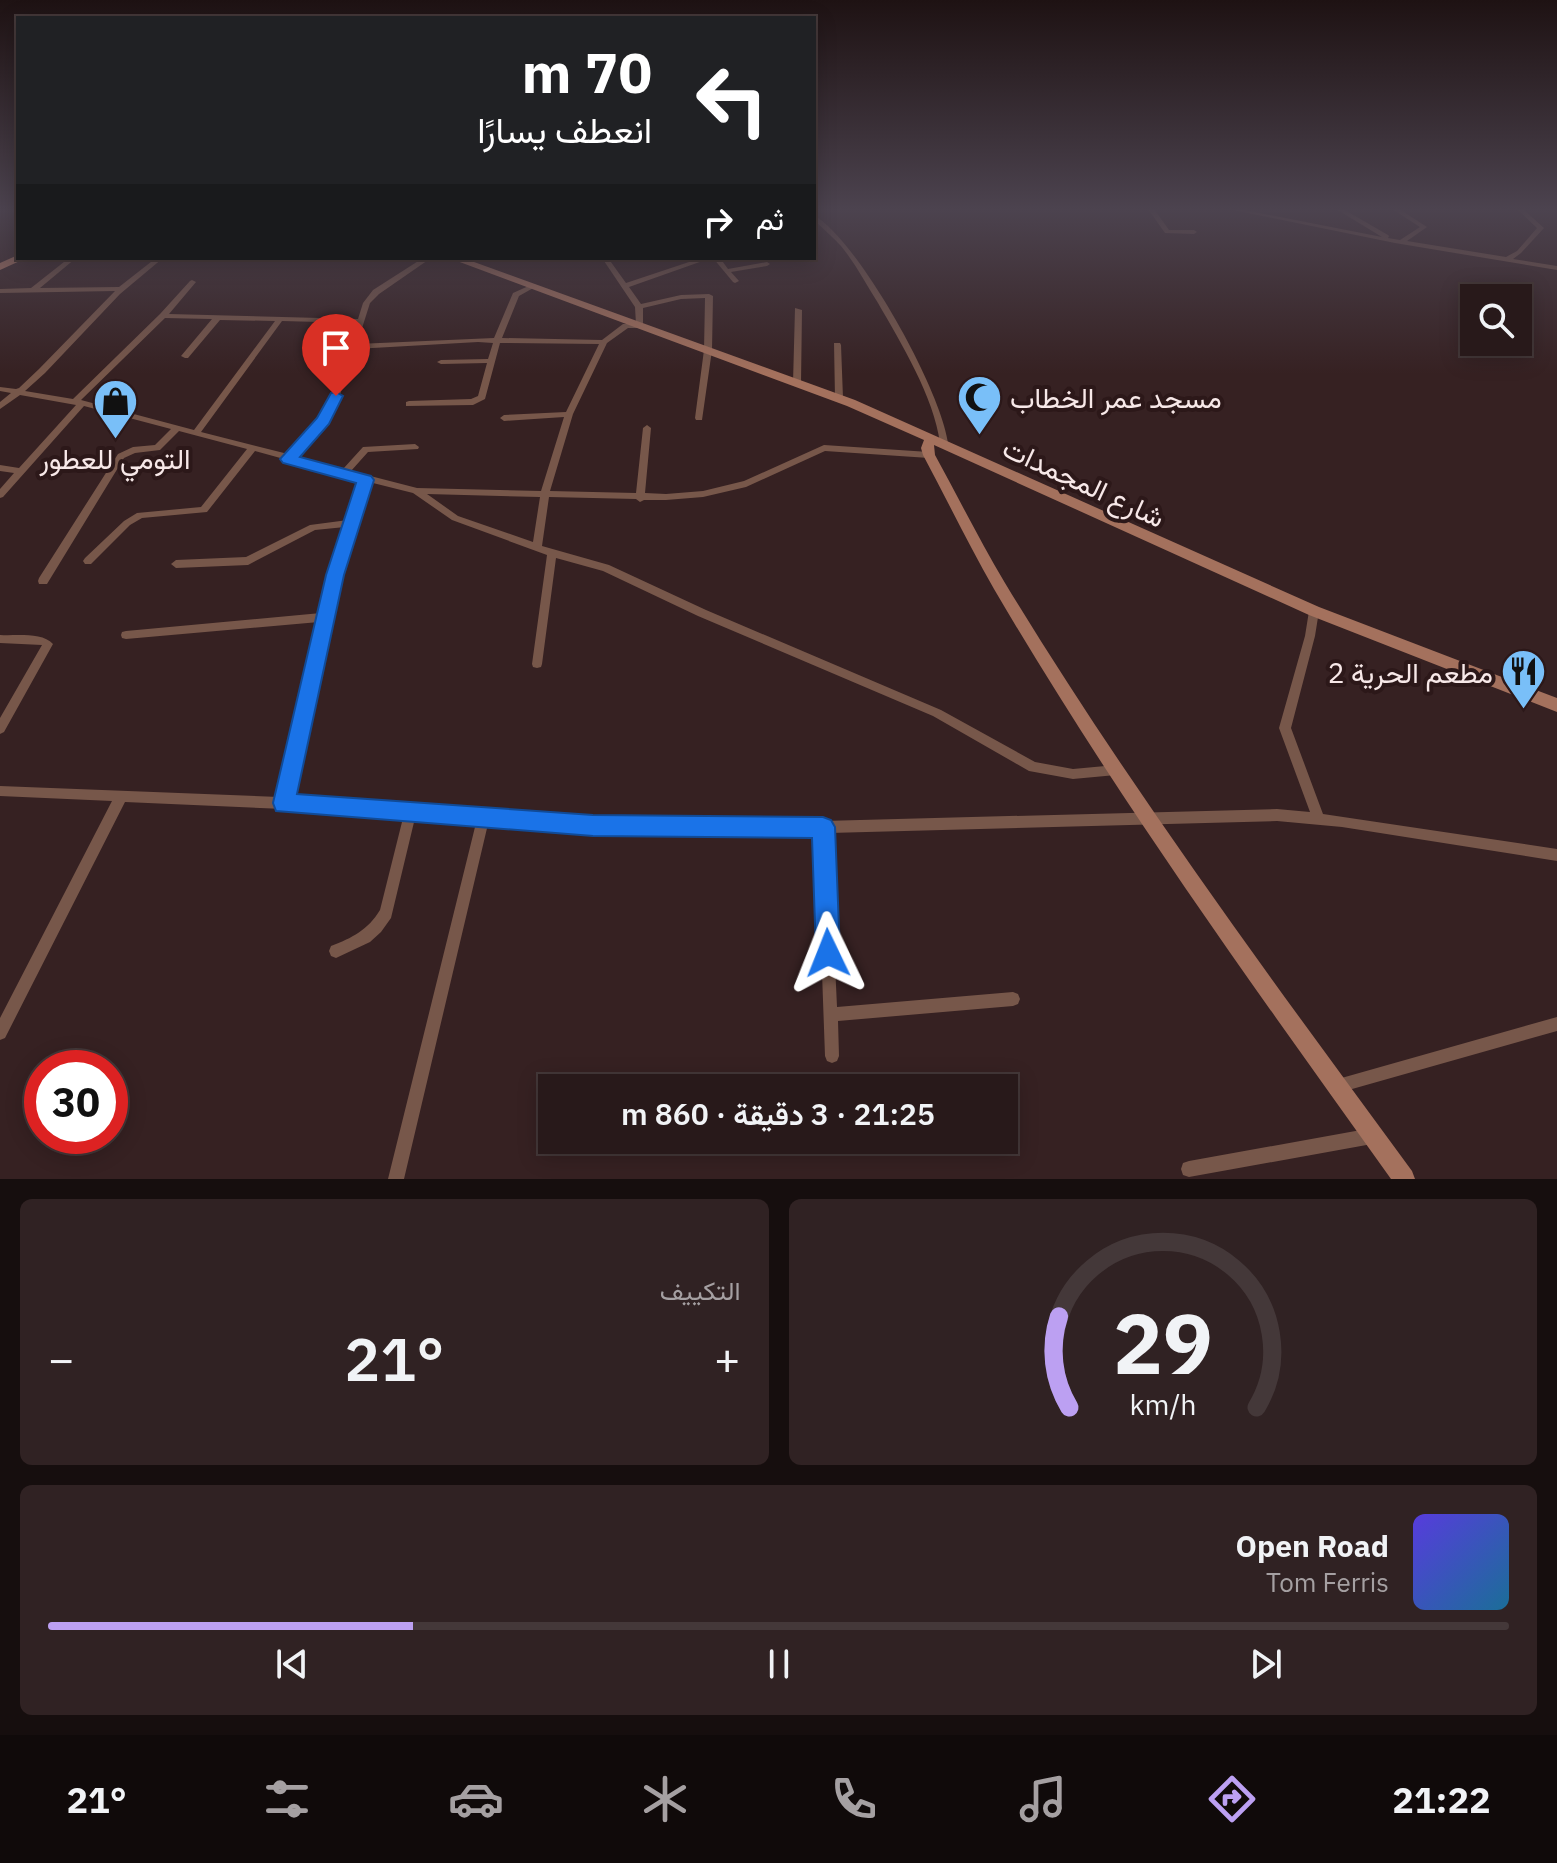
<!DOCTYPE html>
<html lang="ar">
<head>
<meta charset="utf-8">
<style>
  :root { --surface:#28191a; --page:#302223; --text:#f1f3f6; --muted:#a5a0a2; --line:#443839; --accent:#bca0f2 }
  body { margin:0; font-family:"IBM Plex Sans",Vazirmatn,sans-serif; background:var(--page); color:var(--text); direction:rtl; height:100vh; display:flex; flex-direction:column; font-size:30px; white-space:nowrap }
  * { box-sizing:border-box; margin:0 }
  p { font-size:26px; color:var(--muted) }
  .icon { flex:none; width:44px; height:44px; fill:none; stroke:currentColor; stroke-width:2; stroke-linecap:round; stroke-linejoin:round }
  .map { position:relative; height:1179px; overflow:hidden; direction:ltr }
  .drawer { display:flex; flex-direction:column; gap:20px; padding:20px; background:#160e0e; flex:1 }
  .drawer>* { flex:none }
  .hud { position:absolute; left:16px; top:16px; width:800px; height:244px; border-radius:0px; box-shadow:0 4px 20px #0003,0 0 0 2px var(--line); direction:rtl; background:#202124; color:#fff; overflow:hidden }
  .tools { position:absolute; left:1460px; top:284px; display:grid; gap:16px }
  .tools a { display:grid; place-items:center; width:72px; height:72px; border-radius:0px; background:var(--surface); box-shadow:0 4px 20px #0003,0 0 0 2px var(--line); font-size:40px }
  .speed { position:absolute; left:24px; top:1050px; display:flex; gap:16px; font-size:40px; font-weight:700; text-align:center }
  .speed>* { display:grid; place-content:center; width:104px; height:104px; border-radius:50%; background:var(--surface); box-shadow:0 4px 20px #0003,0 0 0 2px var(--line); line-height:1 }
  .speed .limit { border:12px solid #d22; background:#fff; color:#111 }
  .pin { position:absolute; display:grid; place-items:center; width:68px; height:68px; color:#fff; margin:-82px -34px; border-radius:50% 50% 50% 0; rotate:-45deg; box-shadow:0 0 8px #0007 }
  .pin .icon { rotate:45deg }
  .me { position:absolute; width:88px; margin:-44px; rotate:358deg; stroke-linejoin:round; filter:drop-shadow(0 0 6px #0008) }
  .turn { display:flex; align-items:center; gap:28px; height:168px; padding:0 32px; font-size:36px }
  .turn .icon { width:104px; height:104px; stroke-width:2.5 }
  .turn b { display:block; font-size:56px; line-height:68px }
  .then { display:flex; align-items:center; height:76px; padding:0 32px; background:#0003; gap:16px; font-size:30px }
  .big { font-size:60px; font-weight:600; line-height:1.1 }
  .drawer .card { flex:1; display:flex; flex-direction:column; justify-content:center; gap:12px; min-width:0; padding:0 28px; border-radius:12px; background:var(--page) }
  .drawer .dial { align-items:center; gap:0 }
  .dial svg { height:208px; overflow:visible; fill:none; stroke:var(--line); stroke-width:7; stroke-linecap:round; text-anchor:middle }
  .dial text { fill:var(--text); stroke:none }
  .song { display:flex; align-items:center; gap:24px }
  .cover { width:96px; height:96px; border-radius:12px; background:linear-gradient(135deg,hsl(250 70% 55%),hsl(200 70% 35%)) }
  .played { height:8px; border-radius:4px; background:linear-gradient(90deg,var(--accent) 25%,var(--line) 25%) }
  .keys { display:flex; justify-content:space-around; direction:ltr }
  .heat { display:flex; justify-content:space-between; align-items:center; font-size:44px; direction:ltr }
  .drawer .tiles { flex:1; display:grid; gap:20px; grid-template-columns:1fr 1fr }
  .card:last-child { grid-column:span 2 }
  .trip { position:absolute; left:538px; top:1074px; width:480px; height:80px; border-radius:0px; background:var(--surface); box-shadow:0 4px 20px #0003,0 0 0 2px var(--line); font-weight:600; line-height:80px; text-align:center; direction:rtl }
  .tab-bar { display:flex; height:128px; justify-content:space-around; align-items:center; background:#100a0a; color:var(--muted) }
  .tab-bar .icon { width:56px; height:56px }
  .tab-bar .current { color:var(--accent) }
  .tab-bar b { font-size:36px; color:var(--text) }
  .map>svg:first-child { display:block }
</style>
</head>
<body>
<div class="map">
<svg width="1557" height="1179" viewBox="0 0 1557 1179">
  <rect width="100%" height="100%" fill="#362122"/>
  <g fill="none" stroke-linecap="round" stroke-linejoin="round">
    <!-- minor -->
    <path fill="#77574a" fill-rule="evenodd" d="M 1148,209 L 1154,209 L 1169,230 L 1194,230 L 1197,232 L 1194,234 L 1165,233 Z
      M 1228,209 L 1239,209 L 1382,237 L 1336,209 L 1343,209 L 1388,235 L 1389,236 L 1388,238 L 1400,240 L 1420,227 L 1392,209 L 1399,209 L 1427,227 L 1407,241 L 1506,257 L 1517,251 L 1537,228 L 1517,209 L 1523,209 L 1544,228 L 1521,253 L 1513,259 L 1557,266 L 1557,270 L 1395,243 Z
      M 814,215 C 860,243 941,390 948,443 L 947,445 L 941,445 L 940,443 C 934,397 901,343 878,303 C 866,284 855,263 841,246 C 833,237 823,229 814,220 Z
      M 69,258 L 76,258 L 40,288 L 119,287 L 156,258 L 163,258 L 120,294 L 45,373 L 25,391 L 73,399 L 160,314 L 190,281 L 192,280 L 196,282 L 169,314 L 358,319 L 363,303 L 373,290 L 423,258 L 431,258 L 379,294 L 370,303 L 357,344 L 494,338 L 513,293 L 533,284 L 535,285 L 535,287 L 519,296 L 502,338 L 602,340 L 623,324 L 636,324 L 635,307 L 602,258 L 608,258 L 626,283 L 701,258 L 711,258 L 629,287 L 641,304 L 681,295 L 709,294 L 713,296 L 712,350 L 702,420 L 696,420 L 695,418 L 704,350 L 705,298 L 681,299 L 643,308 L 643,328 L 628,328 L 607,343 L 573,414 L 550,491 L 636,493 L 643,428 L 647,425 L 651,428 L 645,493 L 666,494 L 703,491 L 744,481 L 824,445 L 929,452 L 933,455 L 929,458 L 825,451 L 746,487 L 703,497 L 666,500 L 644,500 L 640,502 L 636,499 L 549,497 L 542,546 L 609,565 L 706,610 L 941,710 L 1035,762 L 1073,769 L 1116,765 L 1120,766 L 1122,770 L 1120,774 L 1116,775 L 1073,779 L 1029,771 L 933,716 L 698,616 L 603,571 L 556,558 L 542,664 L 541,667 L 537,668 L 533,667 L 532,664 L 547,555 L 452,520 L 413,493 L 369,482 L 340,575 L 291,798 L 593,820 L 823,821 L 1277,809 L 1310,812 L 1279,728 L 1305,636 L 1309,611 L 1310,608 L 1318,608 L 1319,611 L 1315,636 L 1291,728 L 1323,814 L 1557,849 L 1557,861 L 1342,827 L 1277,821 L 829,833 L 837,1007 L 1013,992 L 1018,994 L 1020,999 L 1018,1004 L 1013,1006 L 838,1021 L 839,1056 L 837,1061 L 832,1063 L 827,1061 L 825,1056 L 817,833 L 593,832 L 488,824 L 404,1179 L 388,1179 L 476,823 L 415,818 L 391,918 L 381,932 L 370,942 L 336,958 L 331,956 L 329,951 L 331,946 C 352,938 368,930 380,910 L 403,818 L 284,809 L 125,802 L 5,1038 L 0,1040 L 0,1018 L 112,801 L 0,796 L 0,786 L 279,797 L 319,622 L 126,639 L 122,638 L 121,635 L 122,632 L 126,631 L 321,613 L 330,575 L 345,527 L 315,530 L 248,565 L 176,568 L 171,564 L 176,560 L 246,557 L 310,525 L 348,520 L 361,480 L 347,476 L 340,476 L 339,474 L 291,461 L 288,462 L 284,459 L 255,451 L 207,512 L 142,518 L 130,525 L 91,564 L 85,564 L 83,561 L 85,558 L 124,521 L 137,513 L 201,507 L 247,449 L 179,431 L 160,450 L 135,453 L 124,458 L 47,584 L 39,584 L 38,581 L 39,578 L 118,454 L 133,447 L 155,445 L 171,429 L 84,406 L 3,497 L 0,498 L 0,489 L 14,473 L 0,471 L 0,465 L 19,468 L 76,405 L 20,395 L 0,409 L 0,402 L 11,393 L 0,391 L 0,387 L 16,389 L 19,388 L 39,369 L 115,291 L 0,293 L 0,289 L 31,288 ZM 165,318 L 212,319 L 181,356 L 185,358 L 188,358 L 220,320 L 275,321 L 194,430 L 81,400 ZM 282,321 L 357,323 L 327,410 L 309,434 L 288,454 L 201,432 ZM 478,342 L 493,343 L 488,359 L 441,360 L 437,362 L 441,364 L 487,363 L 478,396 L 471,399 L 409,401 L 406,402 L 406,406 L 473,405 L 485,399 L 500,343 L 599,344 L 566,412 L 504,415 L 500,418 L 504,421 L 564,417 L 541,491 L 417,488 L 351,471 L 368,452 L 418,449 L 419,447 L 415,444 L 363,447 L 343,469 L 296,456 L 315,438 L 335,410 L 355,349 ZM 427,494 L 540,497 L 533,542 L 458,516 Z
      M 713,258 L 720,258 L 728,269 L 767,262 L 770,264 L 767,266 L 731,272 L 739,281 L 735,283 L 733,282 Z
      M 795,308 L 802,310 L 801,383 L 797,385 L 793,383 Z
      M 834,343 L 840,343 L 841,345 L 843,398 L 839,401 L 835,398 Z
      M 0,635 C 17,636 42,632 53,644 L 4,732 L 0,734 L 0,718 L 42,645 L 0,643 Z
      M 1557,1017 L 1557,1031 L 1338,1093 L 1333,1091 L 1331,1086 L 1333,1081 L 1338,1079 Z
      M 1372,1128 L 1377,1131 L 1380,1136 L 1377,1141 L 1372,1144 L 1189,1177 L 1183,1175 L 1181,1169 L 1183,1163 L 1189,1161 Z"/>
    <!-- secondary -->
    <path fill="#a4715d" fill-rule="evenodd" d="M 449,258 L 463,258 L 855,400 L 1319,607 L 1557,698 L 1557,712 L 1309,615 L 934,445 L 935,455 C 958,497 980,541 1005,583 C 1129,787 1271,979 1412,1171 L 1415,1179 L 1391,1179 C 1253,986 1114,794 994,589 C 969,545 947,500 923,455 L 921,448 L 924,440 L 847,406 Z"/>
    <!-- primary -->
    <path fill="#c6856a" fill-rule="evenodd" d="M 18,255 L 18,258 L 23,258 L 22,260 L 0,270 L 0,263 Z"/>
  </g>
  <!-- sky -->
  <linearGradient id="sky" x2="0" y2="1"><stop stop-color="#1e1213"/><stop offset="0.56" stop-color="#4c434f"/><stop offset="1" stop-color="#4c434f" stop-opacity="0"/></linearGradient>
  <rect width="1557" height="374" fill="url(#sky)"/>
  <!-- route -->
  <path fill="#1a73e8" stroke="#114b97" stroke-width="2" d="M 336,392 L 343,396 L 329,424 L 300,457 L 371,476 L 374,480 L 344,575 L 297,794 L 593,815 L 823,817 L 831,820 L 835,827 L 840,953 L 837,961 L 828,965 L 819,961 L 816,953 L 812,838 L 593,836 L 276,811 L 273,803 L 326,575 L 356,483 L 283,463 L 280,459 L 317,418 L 331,393 Z"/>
  <!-- icons -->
  <defs>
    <symbol id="mosque-pin" viewBox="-11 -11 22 30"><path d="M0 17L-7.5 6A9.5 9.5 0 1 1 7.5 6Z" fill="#79bff8" stroke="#2c1819"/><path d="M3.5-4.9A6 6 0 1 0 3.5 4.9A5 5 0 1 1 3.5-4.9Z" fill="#111"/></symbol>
    <symbol id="shop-pin" viewBox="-11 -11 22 30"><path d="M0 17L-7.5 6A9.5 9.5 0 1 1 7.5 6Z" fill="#79bff8" stroke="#2c1819"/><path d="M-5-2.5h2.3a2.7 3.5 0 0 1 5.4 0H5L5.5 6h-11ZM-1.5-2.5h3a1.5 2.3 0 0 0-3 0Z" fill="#111"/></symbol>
    <symbol id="restaurant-pin" viewBox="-11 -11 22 30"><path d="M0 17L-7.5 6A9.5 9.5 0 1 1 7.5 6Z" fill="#79bff8" stroke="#2c1819"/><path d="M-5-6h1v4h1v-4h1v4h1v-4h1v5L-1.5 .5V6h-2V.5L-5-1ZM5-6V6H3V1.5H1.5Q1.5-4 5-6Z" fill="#111"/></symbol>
  </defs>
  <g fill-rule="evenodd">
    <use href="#mosque-pin" x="954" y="372" width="51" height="69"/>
    <use href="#shop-pin" x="90" y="376" width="51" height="69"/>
    <use href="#restaurant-pin" x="1498" y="646" width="51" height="69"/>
  </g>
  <g text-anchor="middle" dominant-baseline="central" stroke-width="8" stroke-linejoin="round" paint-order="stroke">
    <!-- poi labels -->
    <g font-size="28" fill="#f7e8e8" stroke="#2c1819" text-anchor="start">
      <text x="1010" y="397">مسجد عمر الخطاب</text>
      <text x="115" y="458" text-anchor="middle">التومي للعطور</text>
      <text x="1493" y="672" text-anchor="end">مطعم الحرية 2</text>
    </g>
    <!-- street labels -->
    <g font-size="28" fill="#f7e8e8" stroke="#2c1819">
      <text transform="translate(1084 482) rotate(25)">شارع المجمدات</text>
    </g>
  </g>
</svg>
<div class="tools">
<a><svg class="icon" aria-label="search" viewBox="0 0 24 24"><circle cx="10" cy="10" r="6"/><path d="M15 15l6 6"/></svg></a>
</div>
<div class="speed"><div class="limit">30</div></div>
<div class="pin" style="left:336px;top:396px;background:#d93025"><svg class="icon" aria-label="arrive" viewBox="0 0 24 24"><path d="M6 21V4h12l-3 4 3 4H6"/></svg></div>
<svg class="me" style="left:828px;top:953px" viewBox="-20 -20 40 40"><path d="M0-17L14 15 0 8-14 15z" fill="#1a73e8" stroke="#fff" stroke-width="4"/></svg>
<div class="trip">21:25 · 3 دقيقة · 860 m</div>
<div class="hud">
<div class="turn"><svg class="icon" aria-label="left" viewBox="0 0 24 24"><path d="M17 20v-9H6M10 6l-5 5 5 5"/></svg><div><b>70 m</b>انعطف يسارًا</div></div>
<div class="then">ثم<svg class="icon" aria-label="right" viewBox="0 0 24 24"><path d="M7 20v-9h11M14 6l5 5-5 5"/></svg></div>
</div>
</div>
<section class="drawer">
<div class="tiles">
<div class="card dial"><svg viewBox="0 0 100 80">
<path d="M14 69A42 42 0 1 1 86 69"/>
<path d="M14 69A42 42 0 0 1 10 34" stroke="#bca0f2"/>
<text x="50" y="56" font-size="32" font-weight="700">29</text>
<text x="50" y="72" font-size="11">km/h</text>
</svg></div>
<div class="card"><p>التكييف</p>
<div class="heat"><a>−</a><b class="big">21°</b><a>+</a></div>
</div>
<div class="card">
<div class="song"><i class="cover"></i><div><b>Open Road</b><p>Tom Ferris</p></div></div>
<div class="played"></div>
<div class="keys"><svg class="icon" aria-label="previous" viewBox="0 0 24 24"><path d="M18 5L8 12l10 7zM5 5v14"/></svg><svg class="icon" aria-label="pause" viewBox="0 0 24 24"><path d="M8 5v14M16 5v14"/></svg><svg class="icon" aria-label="next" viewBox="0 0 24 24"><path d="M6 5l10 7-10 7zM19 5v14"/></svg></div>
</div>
</div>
</section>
<nav class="tab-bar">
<b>21:22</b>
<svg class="icon current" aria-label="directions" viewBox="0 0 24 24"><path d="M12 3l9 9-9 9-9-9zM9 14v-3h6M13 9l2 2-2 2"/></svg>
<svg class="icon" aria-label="music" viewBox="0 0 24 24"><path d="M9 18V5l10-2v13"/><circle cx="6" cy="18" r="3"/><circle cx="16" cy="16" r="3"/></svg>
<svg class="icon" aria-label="phone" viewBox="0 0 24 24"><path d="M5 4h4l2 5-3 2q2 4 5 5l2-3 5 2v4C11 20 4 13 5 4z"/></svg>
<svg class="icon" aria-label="climate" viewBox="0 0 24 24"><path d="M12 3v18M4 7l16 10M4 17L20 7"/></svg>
<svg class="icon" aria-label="car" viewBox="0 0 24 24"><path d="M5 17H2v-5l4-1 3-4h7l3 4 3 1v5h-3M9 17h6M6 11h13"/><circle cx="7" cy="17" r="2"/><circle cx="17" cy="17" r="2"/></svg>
<svg class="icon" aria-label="filters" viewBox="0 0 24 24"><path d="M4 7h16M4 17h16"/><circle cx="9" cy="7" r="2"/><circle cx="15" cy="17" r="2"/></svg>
<b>21°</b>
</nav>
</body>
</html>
